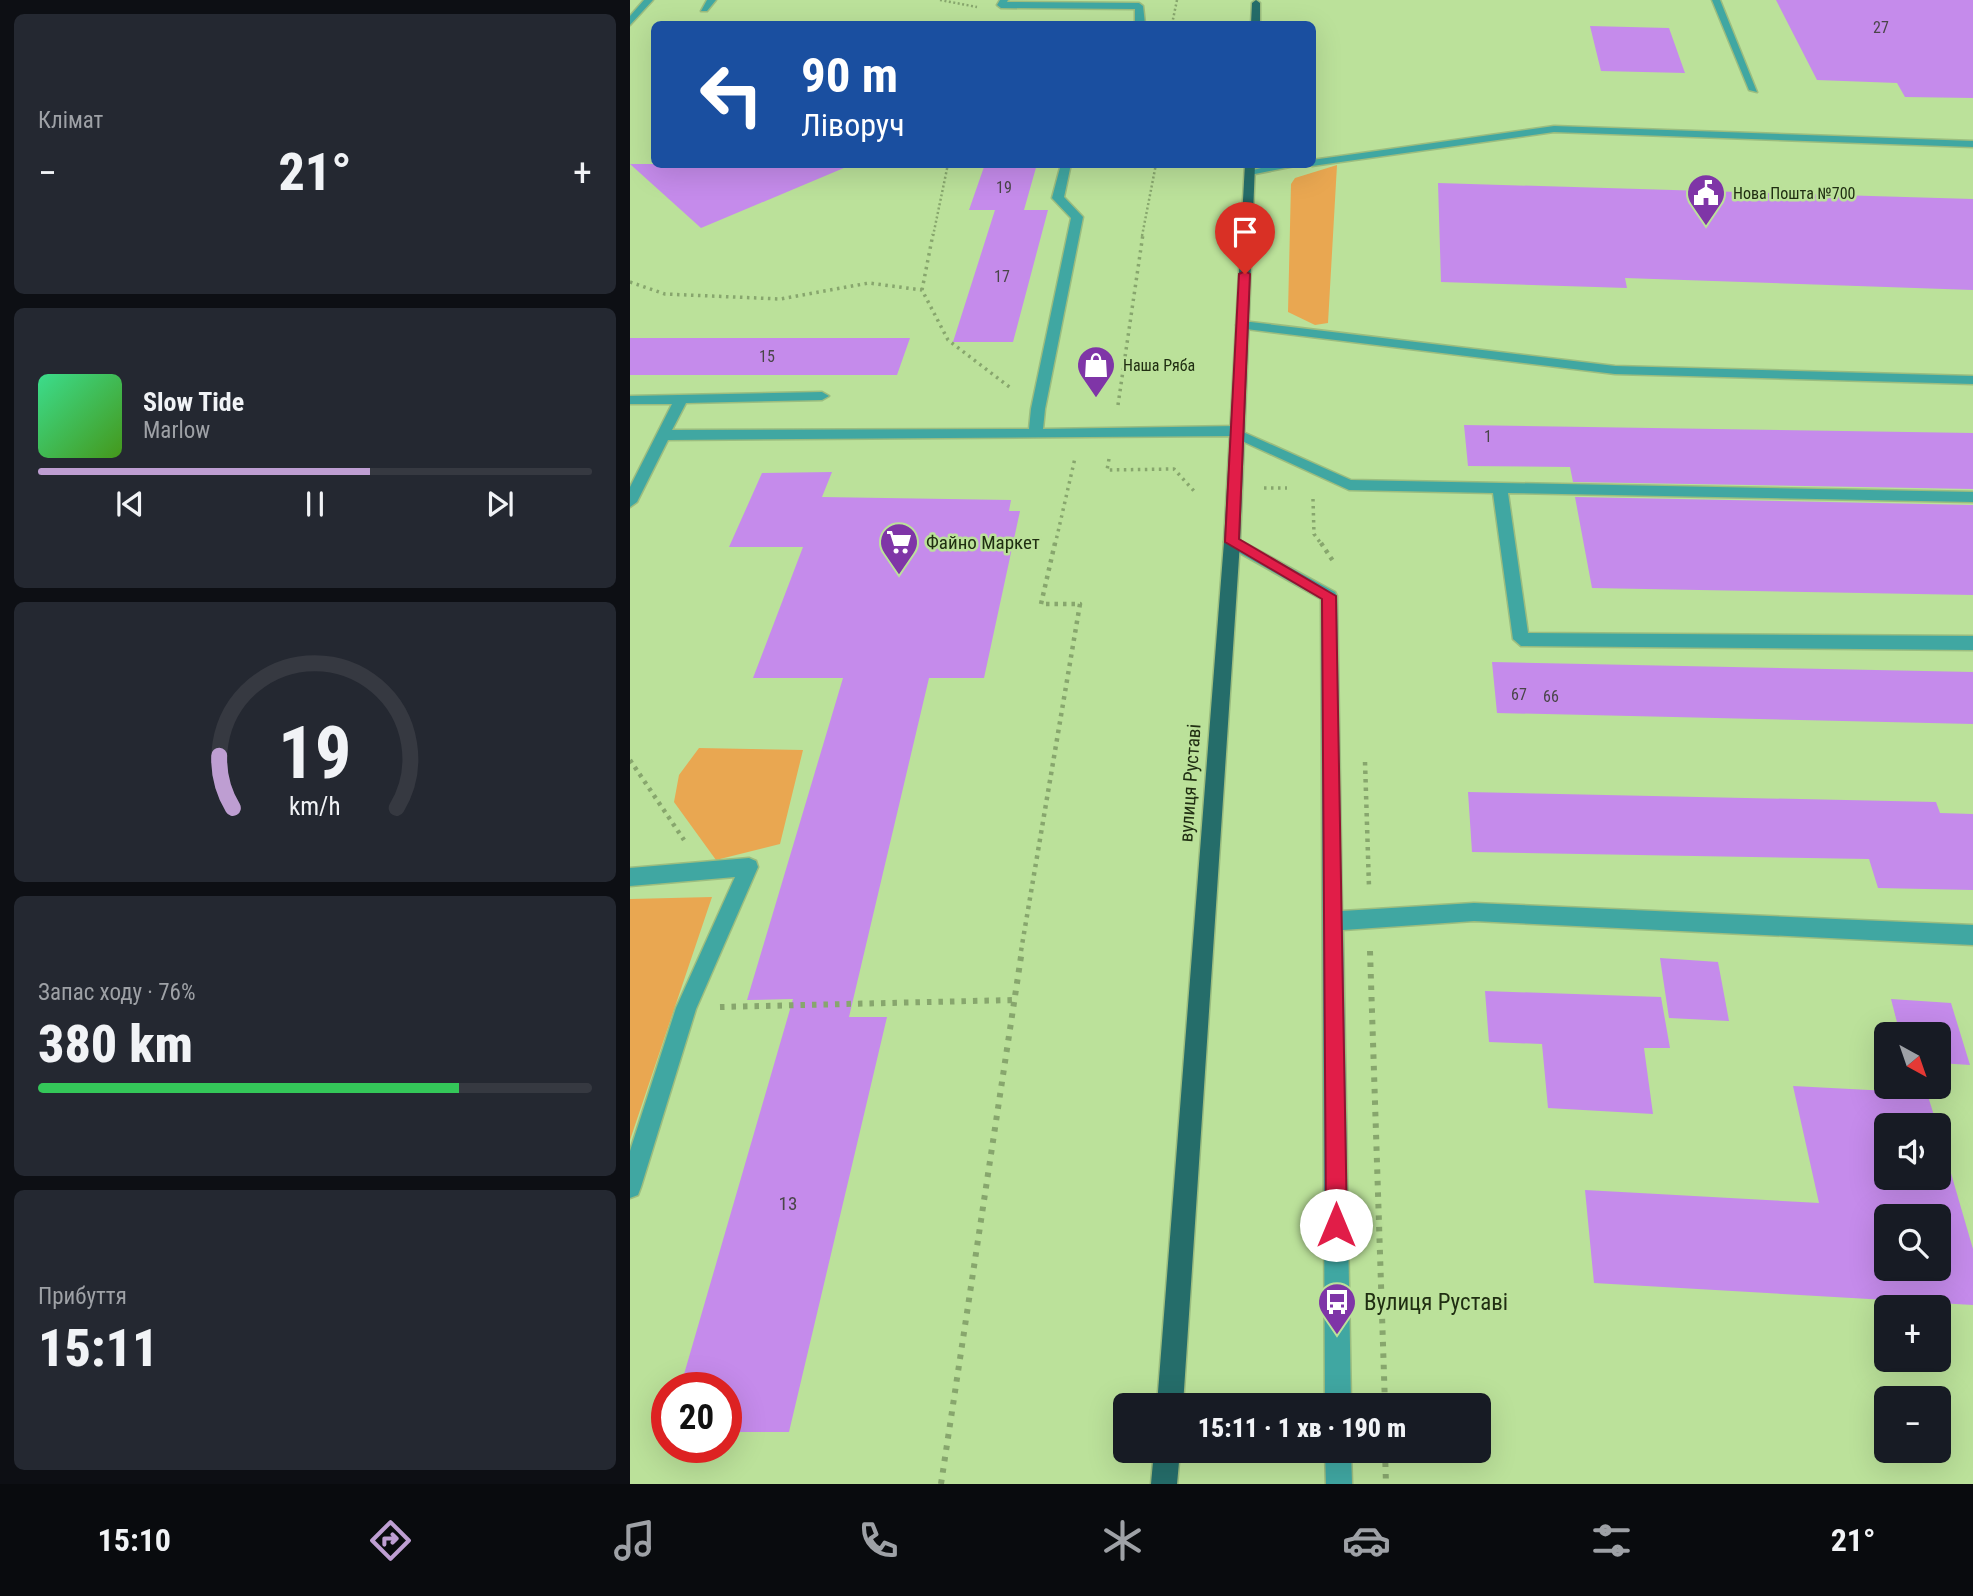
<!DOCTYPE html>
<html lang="uk">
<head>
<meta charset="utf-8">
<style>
  :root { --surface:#171b24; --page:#242831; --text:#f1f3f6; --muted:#9ea1a6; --line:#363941; --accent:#be9ed2 }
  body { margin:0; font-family:"Roboto Condensed",sans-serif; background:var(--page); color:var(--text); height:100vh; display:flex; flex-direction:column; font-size:26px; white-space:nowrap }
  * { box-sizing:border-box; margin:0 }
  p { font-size:23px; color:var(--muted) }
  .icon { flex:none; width:38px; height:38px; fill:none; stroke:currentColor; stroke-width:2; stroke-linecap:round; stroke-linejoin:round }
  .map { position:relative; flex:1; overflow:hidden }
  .panel { display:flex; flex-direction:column; gap:14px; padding:14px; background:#0d0f14; width:630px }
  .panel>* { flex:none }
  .banner { position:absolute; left:21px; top:21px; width:665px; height:147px; border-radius:10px; box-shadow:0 7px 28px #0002; background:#1a4fa0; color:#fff; overflow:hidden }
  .needle { width:46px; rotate:140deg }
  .buttons { position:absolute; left:1244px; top:1022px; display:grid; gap:14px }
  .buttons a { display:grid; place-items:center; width:77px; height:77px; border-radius:10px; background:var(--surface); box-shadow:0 7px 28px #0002; font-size:35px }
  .speed { position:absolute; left:21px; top:1372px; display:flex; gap:14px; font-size:35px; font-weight:700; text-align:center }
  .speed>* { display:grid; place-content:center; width:91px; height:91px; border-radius:50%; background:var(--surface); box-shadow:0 7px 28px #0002; line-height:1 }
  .speed .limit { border:10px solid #d22; background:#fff; color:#111 }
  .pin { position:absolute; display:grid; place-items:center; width:60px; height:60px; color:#fff; margin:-72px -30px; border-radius:50% 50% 50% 0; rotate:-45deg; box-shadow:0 0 7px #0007 }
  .pin .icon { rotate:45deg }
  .me { position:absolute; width:77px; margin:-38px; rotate:0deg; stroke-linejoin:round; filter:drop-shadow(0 0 5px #0008) }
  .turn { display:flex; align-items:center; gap:24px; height:147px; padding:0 35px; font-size:32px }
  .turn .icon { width:91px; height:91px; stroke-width:2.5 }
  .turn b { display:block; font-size:49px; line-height:60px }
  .big { font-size:52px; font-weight:800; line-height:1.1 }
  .panel .card { flex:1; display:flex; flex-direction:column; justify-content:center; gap:10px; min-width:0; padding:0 24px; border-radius:10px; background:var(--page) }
  .panel .dial { align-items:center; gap:0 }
  .dial svg { height:182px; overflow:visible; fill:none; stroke:var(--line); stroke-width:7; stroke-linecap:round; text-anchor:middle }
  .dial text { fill:var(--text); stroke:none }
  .song { display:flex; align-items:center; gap:21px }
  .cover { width:84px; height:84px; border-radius:10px; background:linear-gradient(135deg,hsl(150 70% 55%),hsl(100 70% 35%)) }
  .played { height:7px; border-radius:4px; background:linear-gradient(90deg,var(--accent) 60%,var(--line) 60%) }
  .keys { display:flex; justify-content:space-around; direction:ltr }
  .heat { display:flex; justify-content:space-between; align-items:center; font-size:38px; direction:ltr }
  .charge { height:10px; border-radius:5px; background:linear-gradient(90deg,#34c759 76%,var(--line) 0) }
  .trip { position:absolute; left:483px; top:1393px; width:378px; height:70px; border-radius:10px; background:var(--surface); box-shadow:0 7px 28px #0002; font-weight:800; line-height:70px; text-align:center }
  .tabs { display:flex; height:112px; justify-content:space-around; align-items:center; background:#090b0e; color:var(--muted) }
  .tabs .icon { width:49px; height:49px }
  .tabs .current { color:var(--accent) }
  .tabs b { font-size:32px; color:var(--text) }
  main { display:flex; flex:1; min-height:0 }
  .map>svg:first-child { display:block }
</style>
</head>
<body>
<main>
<section class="panel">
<div class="card"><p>Клімат</p>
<div class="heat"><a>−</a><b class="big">21°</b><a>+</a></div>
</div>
<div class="card">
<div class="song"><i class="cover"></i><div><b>Slow Tide</b><p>Marlow</p></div></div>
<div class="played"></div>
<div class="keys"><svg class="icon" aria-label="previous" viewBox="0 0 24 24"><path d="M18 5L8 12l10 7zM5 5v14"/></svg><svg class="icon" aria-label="pause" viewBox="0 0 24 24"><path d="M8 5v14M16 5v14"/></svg><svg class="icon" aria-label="next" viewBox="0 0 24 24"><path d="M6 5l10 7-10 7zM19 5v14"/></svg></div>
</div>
<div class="card dial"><svg viewBox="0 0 100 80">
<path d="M14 69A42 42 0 1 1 86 69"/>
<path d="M14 69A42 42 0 0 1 8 46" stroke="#be9ed2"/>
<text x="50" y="56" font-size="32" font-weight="700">19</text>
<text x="50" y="72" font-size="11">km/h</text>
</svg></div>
<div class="card"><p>Запас ходу · 76%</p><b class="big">380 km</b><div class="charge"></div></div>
<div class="card"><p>Прибуття</p><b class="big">15:11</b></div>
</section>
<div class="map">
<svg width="1343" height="1484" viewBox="0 0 1343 1484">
  <rect width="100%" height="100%" fill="#bbe19a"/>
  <!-- green -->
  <path fill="#e9a751" d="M 707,165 L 698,323 L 685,325 L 658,312 L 661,184 L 665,178 Z
    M 69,748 L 173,750 L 150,844 L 86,860 L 44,802 L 49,775 Z
    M 82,897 L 0,1140 L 0,899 Z"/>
  <!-- building -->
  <path fill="#c58beb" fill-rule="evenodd" d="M 1146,0 L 1343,0 L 1343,98 L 1275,97 L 1267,83 L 1187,80 Z
    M 960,26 L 1039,28 L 1055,73 L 971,71 Z
    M 0,164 L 221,164 L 221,165 L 71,228 Z
    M 355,164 L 407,164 L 394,210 L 339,210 Z
    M 808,183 L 1343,199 L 1343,290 L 995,278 L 997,288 L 811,282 Z
    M 365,210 L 418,210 L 383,342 L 323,342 Z
    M 0,338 L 280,338 L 267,375 L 0,375 Z
    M 834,425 L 1343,433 L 1343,489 L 943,482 L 940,467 L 838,466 Z
    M 202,472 L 192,497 L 381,500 L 379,511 L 390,511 L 354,678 L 299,678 L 219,1017 L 257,1017 L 159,1432 L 96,1432 L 96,1388 L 50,1388 L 163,999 L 117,1000 L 213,678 L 123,678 L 173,547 L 99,547 L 132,473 Z
    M 945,497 L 1343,505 L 1343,595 L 962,588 Z
    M 862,662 L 1343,672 L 1343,724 L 867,713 Z
    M 838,792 L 1306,802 L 1310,813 L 1343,814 L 1343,890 L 1248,888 L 1239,859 L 842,852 Z
    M 1030,958 L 1088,962 L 1099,1021 L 1039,1018 Z
    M 855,991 L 1031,997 L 1040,1048 L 1014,1048 L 1023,1114 L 918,1108 L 912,1044 L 859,1042 Z
    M 1261,999 L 1321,1003 L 1340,1065 L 1309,1063 L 1309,1034 L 1270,1034 Z
    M 1163,1086 L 1297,1093 L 1307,1125 L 1256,1125 L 1256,1178 L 1309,1178 L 1309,1132 L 1343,1249 L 1343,1305 L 964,1283 L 955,1190 L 1189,1203 ZM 1256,1216 L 1309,1216 L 1309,1269 L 1256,1269 Z"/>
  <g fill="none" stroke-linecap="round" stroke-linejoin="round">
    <defs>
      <path id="minor" d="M 14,0 L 23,0 L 0,25 L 0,16 Z
        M 77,0 L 86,0 L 77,11 L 71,11 Z
        M 370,0 L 378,0 L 377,2 L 509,3 L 513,6 L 515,24 L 505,24 L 505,9 L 371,8 L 367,5 Z
        M 1082,0 L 1090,0 L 1127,92 L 1119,90 Z
        M 924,126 L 1343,141 L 1343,147 L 924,132 L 682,166 L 678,164 L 682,164 L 682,160 Z
        M 431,164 L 441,164 L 434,197 L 453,217 L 415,409 L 413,429 L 607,426 L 612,428 L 613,432 L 721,480 L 1343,492 L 1343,502 L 878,493 L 898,633 L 1343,636 L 1343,650 L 891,646 L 883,639 L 863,493 L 719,490 L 601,436 L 38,440 L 7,502 L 0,507 L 0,487 L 42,404 L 0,404 L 0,396 L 192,392 L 199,396 L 192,400 L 56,403 L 42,430 L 399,429 L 401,409 L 441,218 L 422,198 Z
        M 647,164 L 675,164 L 620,175 L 615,172 Z
        M 612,321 L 985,366 L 1343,376 L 1343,384 L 985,374 L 608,328 L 606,325 Z
        M 602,536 L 705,592 L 707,596 L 712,911 L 844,903 L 1343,925 L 1343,945 L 844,921 L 713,930 L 721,1405 L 695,1405 L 691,599 L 597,546 L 594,542 Z
        M 119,858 L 126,861 L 128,867 L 66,1009 L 11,1187 L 8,1195 L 0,1198 L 0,1151 L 46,1008 L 105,877 L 0,886 L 0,868 Z
        M 695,1451 L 721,1451 L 722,1484 L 696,1484 Z"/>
      <path id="major" d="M 626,0 L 630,3 L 630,24 L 621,24 L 622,3 Z
        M 615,164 L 625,164 L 610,542 L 553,1405 L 527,1405 L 594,542 Z
        M 524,1451 L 550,1451 L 547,1484 L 521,1484 Z"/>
    </defs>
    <!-- minor casing -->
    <use href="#minor" stroke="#9cbd7f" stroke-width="3"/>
    <!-- major casing -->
    <use href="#major" stroke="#9cbd7f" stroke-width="3"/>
    <!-- path-far3 -->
    <path stroke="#87a66d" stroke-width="2.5" stroke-dasharray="2 2.5" stroke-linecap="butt" d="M 310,0 L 347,7
      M 542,24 L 547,0
      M 303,236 L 318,164
      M 512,236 L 526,164"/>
    <!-- path-far2 -->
    <path stroke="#87a66d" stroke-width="3.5" stroke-dasharray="2.5 4.5" stroke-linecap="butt" d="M 0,282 L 35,294 L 150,299 L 239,283 L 292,290 L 318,340 L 382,389
      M 292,290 L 303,234
      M 488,405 L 513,234
      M 479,459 L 477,470 L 544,469 L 564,491
      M 634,488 L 657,488
      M 683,499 L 684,534 L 692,545
      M 425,545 L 445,458"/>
    <!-- path-far1 -->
    <path stroke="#87a66d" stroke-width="4.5" stroke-dasharray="3.5 5" stroke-linecap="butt" d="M 691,543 L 705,564
      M 0,760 L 54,840
      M 735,762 L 739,887
      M 391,951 L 450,604 L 411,604 L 425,543"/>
    <!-- path -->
    <path stroke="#87a66d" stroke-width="6" stroke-dasharray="4.5 7" stroke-linecap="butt" d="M 740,951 L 755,1405
      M 90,1007 L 383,1000
      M 755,1451 L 756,1484
      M 311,1484 L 392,950"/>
    <!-- minor -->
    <use href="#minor" fill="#40a7a2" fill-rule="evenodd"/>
    <!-- major -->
    <use href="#major" fill="#256d6a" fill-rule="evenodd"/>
  </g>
  <!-- route -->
  <path fill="#e11d48" stroke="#92132f" stroke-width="2" d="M 615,271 L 620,274 L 609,539 L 706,596 L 717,1225 L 714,1233 L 706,1236 L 699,1233 L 696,1225 L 692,599 L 595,542 L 609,274 Z"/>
  <!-- icons -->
  <defs>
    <symbol id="civic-pin" viewBox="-11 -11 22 30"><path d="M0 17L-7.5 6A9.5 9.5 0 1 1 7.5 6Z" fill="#7f35a7" stroke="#bbe19a"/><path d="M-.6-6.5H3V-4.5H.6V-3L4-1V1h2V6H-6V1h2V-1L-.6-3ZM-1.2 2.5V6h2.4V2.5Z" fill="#fff"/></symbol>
    <symbol id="shop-pin" viewBox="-11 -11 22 30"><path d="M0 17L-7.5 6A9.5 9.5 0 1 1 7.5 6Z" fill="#7f35a7" stroke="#bbe19a"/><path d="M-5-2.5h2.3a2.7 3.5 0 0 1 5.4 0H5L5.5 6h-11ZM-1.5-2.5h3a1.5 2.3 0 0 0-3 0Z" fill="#fff"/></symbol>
    <symbol id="supermarket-pin" viewBox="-11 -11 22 30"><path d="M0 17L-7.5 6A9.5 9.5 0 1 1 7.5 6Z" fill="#7f35a7" stroke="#bbe19a"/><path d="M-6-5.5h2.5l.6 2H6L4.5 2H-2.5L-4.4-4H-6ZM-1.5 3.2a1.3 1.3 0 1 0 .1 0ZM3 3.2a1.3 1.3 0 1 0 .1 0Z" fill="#fff"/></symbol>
    <symbol id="bus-pin" viewBox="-11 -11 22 30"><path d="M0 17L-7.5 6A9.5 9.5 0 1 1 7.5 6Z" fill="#7f35a7" stroke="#bbe19a"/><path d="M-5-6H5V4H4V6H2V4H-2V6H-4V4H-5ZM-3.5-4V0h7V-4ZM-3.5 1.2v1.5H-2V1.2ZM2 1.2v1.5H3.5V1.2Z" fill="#fff"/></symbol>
  </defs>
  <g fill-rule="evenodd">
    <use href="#civic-pin" x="1054" y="171" width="44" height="60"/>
    <use href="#shop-pin" x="444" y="343" width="44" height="60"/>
    <use href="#supermarket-pin" x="247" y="520" width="44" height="60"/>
    <use href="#bus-pin" x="685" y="1280" width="44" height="60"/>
  </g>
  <g text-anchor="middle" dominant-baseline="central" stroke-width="5" stroke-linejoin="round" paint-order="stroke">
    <!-- number labels -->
    <g font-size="16" fill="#494548">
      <text x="1251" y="27">27</text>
      <text x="374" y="187">19</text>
      <text x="372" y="276">17</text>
      <text x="137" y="356">15</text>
      <text x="858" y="436">1</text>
      <text x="889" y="694">67</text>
      <text x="921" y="696">66</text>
    </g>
    <!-- far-poi labels -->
    <g font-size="16" fill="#202e12" stroke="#bbe19a" text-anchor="start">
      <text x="1103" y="193">Нова Пошта №700</text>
      <text x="493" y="365">Наша Ряба</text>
    </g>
    <!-- poi labels -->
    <g font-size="19" fill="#202e12" stroke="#bbe19a" text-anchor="start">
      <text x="296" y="542">Файно Маркет</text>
    </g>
    <!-- street labels -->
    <g font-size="19" fill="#202e12" stroke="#bbe19a">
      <text transform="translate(560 783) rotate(-86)">вулиця Руставі</text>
    </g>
    <!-- near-number labels -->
    <g font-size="19" fill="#494548">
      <text x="158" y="1203">13</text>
    </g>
    <!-- near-poi labels -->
    <g font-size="23" fill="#202e12" stroke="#bbe19a" text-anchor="start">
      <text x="734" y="1302">Вулиця Руставі</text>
    </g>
  </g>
</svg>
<div class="buttons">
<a><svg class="needle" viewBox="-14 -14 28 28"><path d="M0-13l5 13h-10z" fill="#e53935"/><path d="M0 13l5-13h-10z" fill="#9ea1a6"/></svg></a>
<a><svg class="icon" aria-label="sound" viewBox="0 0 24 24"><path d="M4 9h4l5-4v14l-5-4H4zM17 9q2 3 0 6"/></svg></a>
<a><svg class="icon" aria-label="search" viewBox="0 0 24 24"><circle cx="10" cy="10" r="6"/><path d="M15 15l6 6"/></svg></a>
<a>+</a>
<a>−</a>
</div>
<div class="speed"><div class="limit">20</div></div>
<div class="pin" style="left:615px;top:274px;background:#d93025"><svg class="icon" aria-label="arrive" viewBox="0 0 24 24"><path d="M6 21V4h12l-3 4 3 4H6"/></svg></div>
<svg class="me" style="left:706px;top:1225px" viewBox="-20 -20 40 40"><circle r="19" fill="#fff"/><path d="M0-13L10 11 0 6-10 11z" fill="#e11d48"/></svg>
<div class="trip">15:11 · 1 хв · 190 m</div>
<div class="banner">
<div class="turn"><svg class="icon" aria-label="left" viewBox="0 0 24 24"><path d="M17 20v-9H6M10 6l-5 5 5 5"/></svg><div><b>90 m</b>Ліворуч</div></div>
</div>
</div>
</main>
<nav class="tabs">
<b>15:10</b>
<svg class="icon current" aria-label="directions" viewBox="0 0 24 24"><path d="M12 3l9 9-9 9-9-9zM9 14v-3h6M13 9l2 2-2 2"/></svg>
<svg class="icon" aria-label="music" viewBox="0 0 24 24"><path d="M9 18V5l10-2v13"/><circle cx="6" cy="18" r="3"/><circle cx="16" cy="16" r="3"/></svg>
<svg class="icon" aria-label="phone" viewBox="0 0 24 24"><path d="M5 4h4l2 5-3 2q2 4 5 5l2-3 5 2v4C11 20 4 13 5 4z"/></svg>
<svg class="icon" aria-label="climate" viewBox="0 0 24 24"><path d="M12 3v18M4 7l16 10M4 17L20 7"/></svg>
<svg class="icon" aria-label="car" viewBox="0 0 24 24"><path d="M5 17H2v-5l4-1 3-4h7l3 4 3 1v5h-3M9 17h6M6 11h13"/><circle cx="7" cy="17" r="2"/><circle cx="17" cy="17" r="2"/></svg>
<svg class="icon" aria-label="filters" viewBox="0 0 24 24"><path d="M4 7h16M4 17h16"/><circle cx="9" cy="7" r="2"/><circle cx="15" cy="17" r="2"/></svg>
<b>21°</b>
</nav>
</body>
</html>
